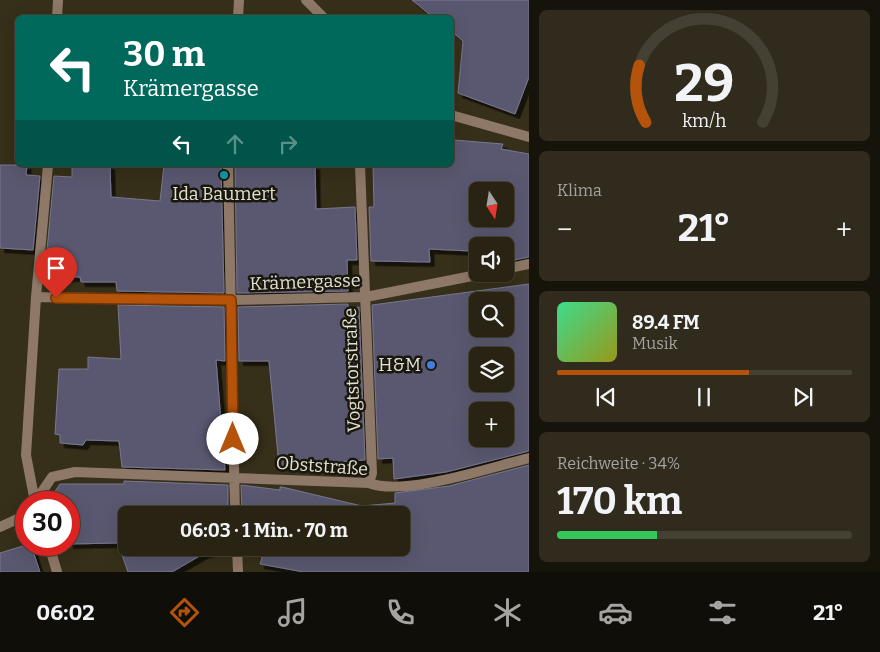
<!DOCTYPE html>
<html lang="de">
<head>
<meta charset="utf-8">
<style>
  :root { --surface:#282313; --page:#302b1c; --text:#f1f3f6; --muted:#a5a4a0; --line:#444033; --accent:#b45309 }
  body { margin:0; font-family:Bitter,serif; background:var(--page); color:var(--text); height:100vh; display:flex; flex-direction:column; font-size:19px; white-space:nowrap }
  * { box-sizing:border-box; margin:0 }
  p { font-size:16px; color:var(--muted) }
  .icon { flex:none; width:28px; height:28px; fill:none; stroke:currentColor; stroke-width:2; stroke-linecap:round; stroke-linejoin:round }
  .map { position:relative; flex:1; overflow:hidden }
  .details { display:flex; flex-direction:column; gap:10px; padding:10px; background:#16130a; width:351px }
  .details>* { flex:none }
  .banner { position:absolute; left:15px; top:15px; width:439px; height:152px; border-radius:8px; box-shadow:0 5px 20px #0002,0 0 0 1px var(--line); background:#00695c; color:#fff; overflow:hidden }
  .needle { width:32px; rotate:168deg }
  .controls { position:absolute; left:469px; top:182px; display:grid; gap:10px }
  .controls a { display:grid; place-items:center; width:45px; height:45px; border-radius:8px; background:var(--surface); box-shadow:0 5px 20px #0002,0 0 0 1px var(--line); font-size:25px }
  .speed { position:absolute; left:15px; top:491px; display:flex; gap:10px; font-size:25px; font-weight:700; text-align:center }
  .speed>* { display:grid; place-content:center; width:65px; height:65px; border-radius:50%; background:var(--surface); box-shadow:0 5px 20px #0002,0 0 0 1px var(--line); line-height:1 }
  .speed .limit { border:8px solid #d22; background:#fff; color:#111 }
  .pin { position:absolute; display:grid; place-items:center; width:42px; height:42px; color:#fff; margin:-51px -21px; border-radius:50% 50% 50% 0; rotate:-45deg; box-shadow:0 0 5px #0007 }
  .pin .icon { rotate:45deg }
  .me { position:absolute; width:55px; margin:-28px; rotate:0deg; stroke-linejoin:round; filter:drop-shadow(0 0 4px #0008) }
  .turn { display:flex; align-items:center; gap:18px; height:105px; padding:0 25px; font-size:22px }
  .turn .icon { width:65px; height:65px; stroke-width:2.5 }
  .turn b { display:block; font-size:35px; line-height:42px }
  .lanes { display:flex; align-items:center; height:48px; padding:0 25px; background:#0003; justify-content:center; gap:25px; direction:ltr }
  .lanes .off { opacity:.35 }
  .big { font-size:38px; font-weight:700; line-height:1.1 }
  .details .widget { flex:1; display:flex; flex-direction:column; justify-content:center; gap:8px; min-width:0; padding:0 18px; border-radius:8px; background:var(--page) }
  .details .dial { align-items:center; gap:0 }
  .dial svg { height:130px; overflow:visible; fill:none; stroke:var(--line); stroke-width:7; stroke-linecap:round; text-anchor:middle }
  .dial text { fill:var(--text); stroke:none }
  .song { display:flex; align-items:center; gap:15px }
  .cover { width:60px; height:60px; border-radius:8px; background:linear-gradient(135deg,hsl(150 70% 55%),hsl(60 70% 35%)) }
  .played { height:5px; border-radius:2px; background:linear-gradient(90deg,var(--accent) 65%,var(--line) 65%) }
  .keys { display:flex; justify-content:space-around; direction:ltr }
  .heat { display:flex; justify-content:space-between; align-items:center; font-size:28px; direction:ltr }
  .charge { height:8px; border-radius:4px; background:linear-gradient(90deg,#34c759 34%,var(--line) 0) }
  .trip { position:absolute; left:118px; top:506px; width:292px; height:50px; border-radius:8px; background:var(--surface); box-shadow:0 5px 20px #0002,0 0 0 1px var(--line); font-weight:700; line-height:50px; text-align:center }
  .tabs { display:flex; height:80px; justify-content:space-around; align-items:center; background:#100e08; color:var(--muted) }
  .tabs .icon { width:35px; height:35px }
  .tabs .on { color:var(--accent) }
  .tabs b { font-size:22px; color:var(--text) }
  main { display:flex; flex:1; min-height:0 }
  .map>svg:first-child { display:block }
</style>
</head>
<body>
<main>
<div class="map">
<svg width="529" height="572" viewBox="0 0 529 572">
  <defs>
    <filter id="shadow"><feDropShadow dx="4.5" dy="4.5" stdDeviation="0" flood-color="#0009"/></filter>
  </defs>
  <rect width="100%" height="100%" fill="#362f19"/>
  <!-- building -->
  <path fill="#5a5970" stroke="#787790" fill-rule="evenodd" filter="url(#shadow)" d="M 412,0 L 529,0 L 529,77 L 515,114 L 458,93 L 463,41 L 451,31 L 451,18 L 434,18 Z
    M 454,140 L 503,144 L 501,149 L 529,154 L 529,257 L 505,262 L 505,246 L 478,246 L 478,262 L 474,262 L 471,251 L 429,249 L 430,262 L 371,261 L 369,207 L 374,207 L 373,165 L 452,165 ZM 478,191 L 505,191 L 505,219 L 478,219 Z
    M 0,165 L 27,165 L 26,175 L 40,176 L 33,250 L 0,248 Z
    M 72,165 L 110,165 L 111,197 L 160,201 L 164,165 L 221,165 L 224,293 L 117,291 L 116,282 L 81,282 L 80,277 L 62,277 L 64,251 L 47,250 L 54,176 L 72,177 Z
    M 235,165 L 315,165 L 316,209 L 355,207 L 357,260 L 347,260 L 348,291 L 237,293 Z
    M 529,284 L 529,451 L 446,472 L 394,479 L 393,458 L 378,459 L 372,305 ZM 478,301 L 505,301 L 505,329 L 478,329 ZM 478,356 L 505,356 L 505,384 L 478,384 ZM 478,411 L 505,411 L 505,439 L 478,439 Z
    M 348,304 L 348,308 L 359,307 L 365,460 L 279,466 L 269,361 L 239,361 L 238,307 Z
    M 118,305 L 224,307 L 225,361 L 216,360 L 225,470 L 122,467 L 119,441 L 86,440 L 83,445 L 60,443 L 60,435 L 55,434 L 59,369 L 88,369 L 88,357 L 121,359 Z
    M 529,465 L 529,572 L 304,572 L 260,564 L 265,548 L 401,548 L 401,515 L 242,515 L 241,485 L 280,490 L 280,487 L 282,487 L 362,506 L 395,503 L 395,493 L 449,486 Z
    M 124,481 L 228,485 L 228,515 L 126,515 L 126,548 L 226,548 L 203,554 L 172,572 L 128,572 L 118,543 L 69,544 L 69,502 L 52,502 L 51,497 L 60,484 L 124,484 Z
    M 26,545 L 31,545 L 40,572 L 0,572 L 0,553 Z"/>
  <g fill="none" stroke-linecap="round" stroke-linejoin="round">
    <!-- pedestrian -->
    <path stroke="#8e7867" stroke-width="10" d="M 451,115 L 529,137
      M 505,269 L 529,264
      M 231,300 L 366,297 L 482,274
      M 369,483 C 404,497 491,467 529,458"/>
    <!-- minor -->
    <path stroke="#8e7867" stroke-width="10" d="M 306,0 L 324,18
      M 57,18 L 58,0
      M 238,18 L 239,0
      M 228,165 L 235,515
      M 36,297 L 231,300
      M 35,502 L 52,477 L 75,472 L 369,483 L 372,473 L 360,165
      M 35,502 L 26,455 L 36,297 L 48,165
      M 0,527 L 26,515
      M 49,545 L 57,572
      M 237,548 L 238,571"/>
  </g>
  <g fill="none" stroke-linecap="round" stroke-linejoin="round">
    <defs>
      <path id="route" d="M 56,298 L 231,300 L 233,439"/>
    </defs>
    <!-- route casing -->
    <use href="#route" stroke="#753606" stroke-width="12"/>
    <!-- route -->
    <use href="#route" stroke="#b45309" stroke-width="9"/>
  </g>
  <!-- markers -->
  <circle fill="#0f9aa8" stroke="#1a180e" stroke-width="2" cx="224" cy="175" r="5"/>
  <circle fill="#3f7fe0" stroke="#1a180e" stroke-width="2" cx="431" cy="365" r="5"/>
  <g text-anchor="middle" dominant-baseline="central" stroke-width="5" stroke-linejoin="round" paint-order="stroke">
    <!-- poi labels -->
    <g font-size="18" fill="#e3dfd1" stroke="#1a180e">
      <text x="224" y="194">Ida Baumert</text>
      <text x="421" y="365" text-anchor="end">H&amp;M</text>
    </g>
    <!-- street labels -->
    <g font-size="18" fill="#e3dfd1" stroke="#1a180e">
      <text transform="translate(305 282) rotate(-2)">Krämergasse</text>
      <text transform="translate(352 370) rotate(-92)">Vogtstorstraße</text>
      <text transform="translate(322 466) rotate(4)">Obststraße</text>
    </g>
  </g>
</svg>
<div class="controls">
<a><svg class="needle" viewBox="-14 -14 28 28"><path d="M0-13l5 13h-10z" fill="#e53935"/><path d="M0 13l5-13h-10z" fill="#a5a4a0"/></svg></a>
<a><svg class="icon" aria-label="sound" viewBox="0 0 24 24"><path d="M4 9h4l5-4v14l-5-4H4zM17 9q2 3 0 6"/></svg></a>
<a><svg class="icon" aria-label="search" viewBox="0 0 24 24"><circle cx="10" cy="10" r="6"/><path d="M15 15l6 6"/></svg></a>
<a><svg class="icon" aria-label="layers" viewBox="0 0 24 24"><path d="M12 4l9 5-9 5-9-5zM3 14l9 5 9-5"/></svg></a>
<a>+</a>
</div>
<div class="speed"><div class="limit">30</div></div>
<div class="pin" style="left:56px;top:298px;background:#d93025"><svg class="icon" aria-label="arrive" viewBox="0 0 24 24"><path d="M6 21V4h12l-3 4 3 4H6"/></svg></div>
<svg class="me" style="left:233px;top:439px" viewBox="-20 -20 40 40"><circle r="19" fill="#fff"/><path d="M0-13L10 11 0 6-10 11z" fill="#b45309"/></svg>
<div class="trip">06:03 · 1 Min. · 70 m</div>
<div class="banner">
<div class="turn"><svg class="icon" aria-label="left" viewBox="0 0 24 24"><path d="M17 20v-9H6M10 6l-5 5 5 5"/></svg><div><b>30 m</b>Krämergasse</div></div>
<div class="lanes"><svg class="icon" aria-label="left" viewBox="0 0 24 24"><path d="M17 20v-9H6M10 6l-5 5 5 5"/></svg><svg class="icon off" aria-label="ahead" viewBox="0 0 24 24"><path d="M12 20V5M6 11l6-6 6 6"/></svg><svg class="icon off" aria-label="right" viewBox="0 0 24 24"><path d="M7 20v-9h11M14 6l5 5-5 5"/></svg></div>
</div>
</div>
<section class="details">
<div class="widget dial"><svg viewBox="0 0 100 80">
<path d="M14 69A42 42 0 1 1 86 69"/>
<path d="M14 69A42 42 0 0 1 10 34" stroke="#b45309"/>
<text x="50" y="56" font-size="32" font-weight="700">29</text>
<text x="50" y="72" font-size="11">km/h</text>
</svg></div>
<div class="widget"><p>Klima</p>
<div class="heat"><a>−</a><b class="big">21°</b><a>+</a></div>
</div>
<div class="widget">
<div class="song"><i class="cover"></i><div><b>89.4 FM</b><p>Musik</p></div></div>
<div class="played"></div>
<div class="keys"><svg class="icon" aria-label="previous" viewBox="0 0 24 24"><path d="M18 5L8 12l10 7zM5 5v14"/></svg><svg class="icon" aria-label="pause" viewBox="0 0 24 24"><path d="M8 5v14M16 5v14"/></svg><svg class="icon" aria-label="next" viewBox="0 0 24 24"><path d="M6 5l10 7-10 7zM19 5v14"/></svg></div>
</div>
<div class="widget"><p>Reichweite · 34%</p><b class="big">170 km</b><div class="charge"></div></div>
</section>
</main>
<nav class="tabs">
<b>06:02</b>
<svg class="icon on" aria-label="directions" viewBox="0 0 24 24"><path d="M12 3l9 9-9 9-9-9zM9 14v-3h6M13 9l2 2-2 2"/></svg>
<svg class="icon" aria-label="music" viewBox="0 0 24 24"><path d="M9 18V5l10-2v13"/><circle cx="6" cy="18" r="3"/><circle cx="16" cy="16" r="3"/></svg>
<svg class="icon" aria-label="phone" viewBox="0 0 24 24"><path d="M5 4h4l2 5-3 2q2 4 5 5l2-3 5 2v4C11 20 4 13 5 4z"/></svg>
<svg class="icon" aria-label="climate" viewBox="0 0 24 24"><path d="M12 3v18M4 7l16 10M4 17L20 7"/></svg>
<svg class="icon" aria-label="car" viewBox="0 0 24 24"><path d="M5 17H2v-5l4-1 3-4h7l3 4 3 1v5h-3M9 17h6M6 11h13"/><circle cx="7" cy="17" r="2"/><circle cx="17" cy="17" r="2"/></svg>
<svg class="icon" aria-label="filters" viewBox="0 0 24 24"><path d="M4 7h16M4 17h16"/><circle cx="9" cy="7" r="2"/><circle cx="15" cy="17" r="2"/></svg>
<b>21°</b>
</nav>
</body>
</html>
